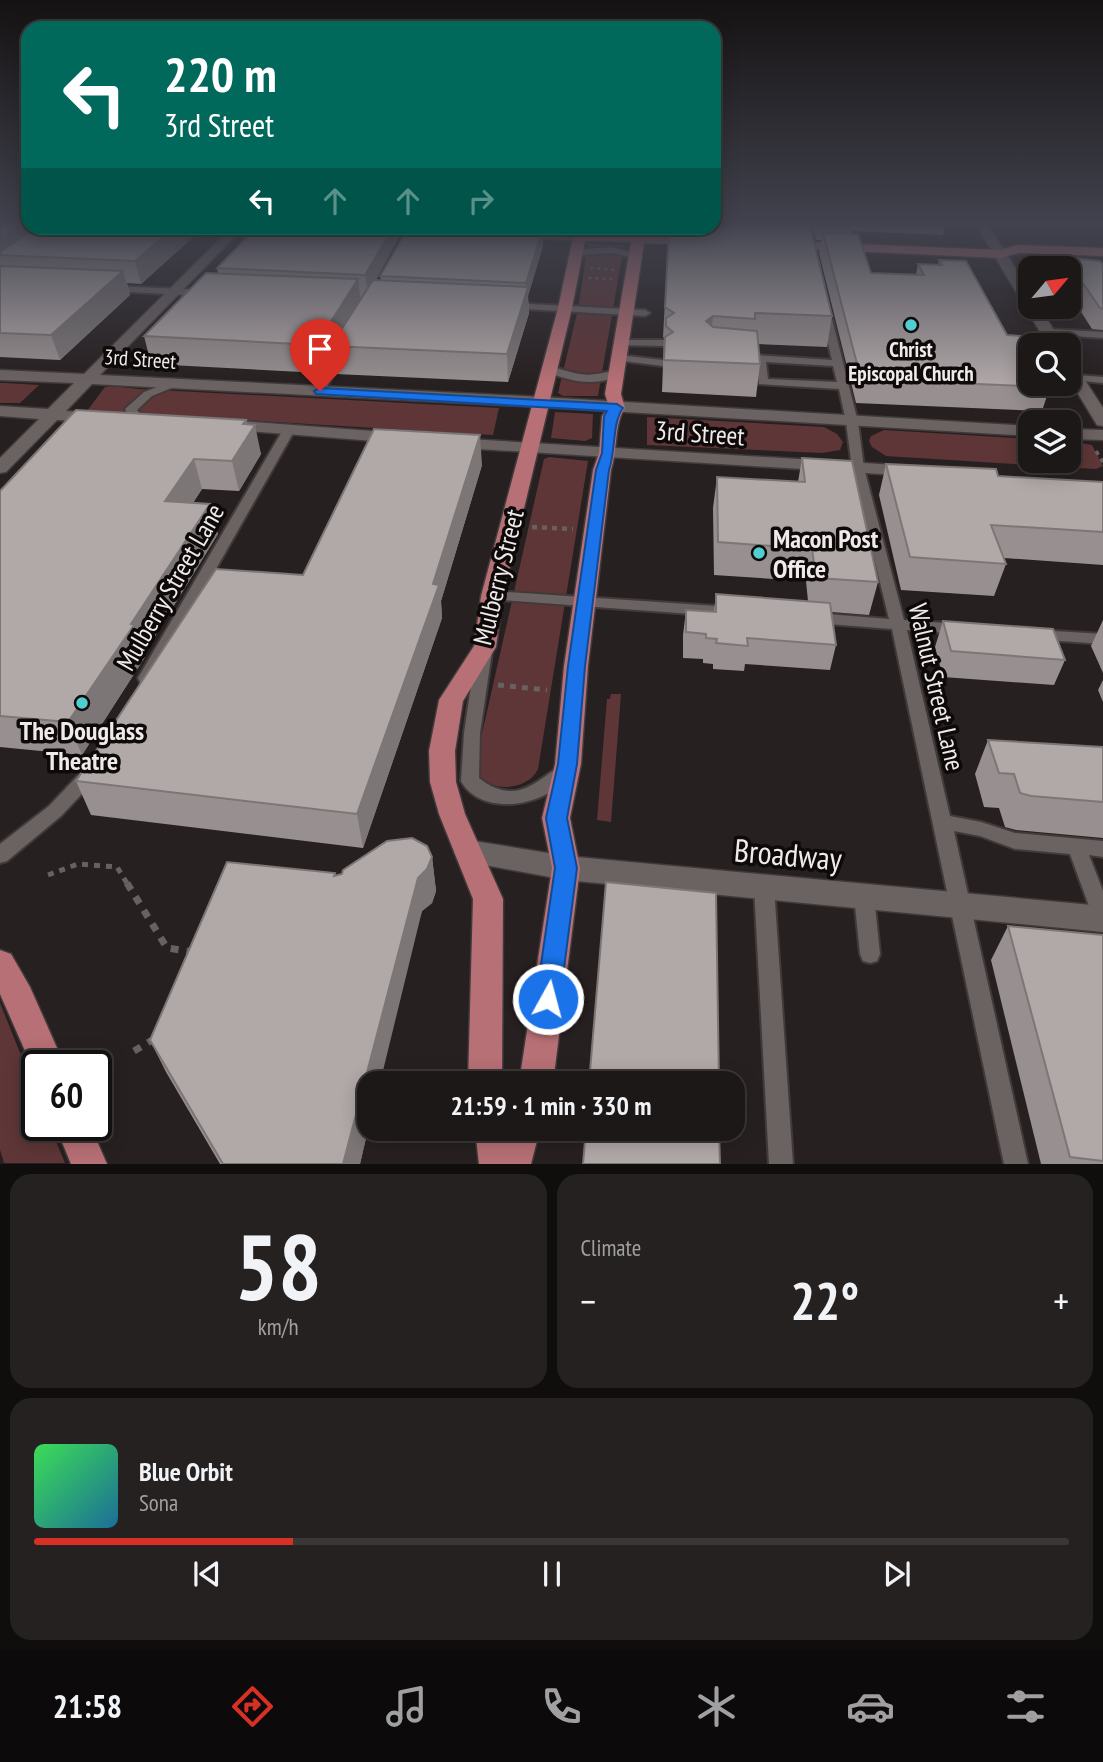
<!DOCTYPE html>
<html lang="en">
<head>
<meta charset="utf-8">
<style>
  :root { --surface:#1d1818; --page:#252121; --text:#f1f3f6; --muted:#a0a0a2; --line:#3b3737; --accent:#d93025 }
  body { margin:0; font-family:"PT Sans Narrow",sans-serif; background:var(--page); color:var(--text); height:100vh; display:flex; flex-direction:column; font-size:26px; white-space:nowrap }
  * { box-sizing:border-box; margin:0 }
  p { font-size:23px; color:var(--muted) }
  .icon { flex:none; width:38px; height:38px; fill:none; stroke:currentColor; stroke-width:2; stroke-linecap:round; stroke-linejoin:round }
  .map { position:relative; height:1164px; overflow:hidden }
  .drawer { display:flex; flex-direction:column; gap:10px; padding:10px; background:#100d0d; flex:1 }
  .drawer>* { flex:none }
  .banner { position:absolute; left:21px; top:21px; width:700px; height:214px; border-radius:21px; box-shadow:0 4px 18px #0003,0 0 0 2px var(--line); background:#00695c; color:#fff; overflow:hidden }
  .needle { width:46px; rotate:61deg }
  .controls { position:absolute; left:1018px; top:256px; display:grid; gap:14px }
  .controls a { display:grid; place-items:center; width:63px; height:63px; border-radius:14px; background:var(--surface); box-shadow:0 4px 18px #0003,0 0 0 2px var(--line); font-size:35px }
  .speed { position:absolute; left:21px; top:1050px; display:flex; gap:14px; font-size:35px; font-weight:700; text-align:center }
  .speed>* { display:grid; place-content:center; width:91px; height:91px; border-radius:50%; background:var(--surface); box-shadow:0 4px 18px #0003,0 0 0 2px var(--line); line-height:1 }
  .speed .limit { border:4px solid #111; border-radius:10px; background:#fff; color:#111 }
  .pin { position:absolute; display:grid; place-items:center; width:60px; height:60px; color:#fff; margin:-72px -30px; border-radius:50% 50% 50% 0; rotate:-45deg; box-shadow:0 0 7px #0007 }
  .pin .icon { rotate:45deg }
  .me { position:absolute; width:77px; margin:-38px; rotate:7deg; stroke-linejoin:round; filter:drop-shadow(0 0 5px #0008) }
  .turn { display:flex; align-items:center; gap:24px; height:147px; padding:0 28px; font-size:32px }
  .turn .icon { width:91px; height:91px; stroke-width:2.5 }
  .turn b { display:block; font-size:49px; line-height:60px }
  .lanes { display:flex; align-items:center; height:66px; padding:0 28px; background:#0003; justify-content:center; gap:35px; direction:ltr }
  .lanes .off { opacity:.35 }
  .big { font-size:52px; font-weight:800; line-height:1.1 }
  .drawer .tile { flex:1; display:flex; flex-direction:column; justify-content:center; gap:10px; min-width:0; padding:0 24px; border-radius:21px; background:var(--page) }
  .drawer .dial { align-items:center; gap:0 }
  .dial b { font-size:91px; line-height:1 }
  .song { display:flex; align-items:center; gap:21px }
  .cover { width:84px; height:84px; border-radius:10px; background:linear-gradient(135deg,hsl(130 70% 55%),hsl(200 70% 35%)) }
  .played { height:7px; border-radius:4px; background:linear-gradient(90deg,var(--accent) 25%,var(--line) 25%) }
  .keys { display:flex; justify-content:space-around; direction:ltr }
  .heat { display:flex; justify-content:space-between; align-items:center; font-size:38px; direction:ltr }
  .drawer .tiles { flex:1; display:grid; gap:10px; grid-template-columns:1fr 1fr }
  .tile:last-child { grid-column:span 2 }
  .trip { position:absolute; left:357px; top:1071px; width:388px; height:70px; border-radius:21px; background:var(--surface); box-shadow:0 4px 18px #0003,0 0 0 2px var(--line); font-weight:800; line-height:70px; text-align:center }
  .tabs { display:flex; height:112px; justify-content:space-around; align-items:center; background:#0c0a0a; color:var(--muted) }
  .tabs .icon { width:49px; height:49px }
  .tabs .selected { color:var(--accent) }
  .tabs b { font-size:32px; color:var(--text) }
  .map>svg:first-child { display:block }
</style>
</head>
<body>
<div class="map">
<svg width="1103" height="1164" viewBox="0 0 1103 1164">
  <rect width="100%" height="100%" fill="#272020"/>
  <!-- green -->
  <path fill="#5e3637" d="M 588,243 L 624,245 L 598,396 L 563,396 L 558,393 L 578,309 Z
    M 0,383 L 5,383 L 39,385 L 20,403 L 0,403 Z
    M 111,386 L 139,389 L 499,408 L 493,435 L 87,411 L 105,387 Z
    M 555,412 L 593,414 L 592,438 L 585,441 L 551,438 Z
    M 647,417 L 824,427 L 837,434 L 843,442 L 840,450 L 822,453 L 647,445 Z
    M 884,430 L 1031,439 L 1031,460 L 1069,460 L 1069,441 L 1092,445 L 1103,466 L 1096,469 L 886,456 L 872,447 L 869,441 L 871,436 Z
    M 549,457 L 588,461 L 538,769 C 529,790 489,794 478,773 L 479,747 L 544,459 Z
    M 611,694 L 621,694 L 611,822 L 597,820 L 607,699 L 610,699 Z
    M 0,1003 L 37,1095 L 37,1125 L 49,1125 L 65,1163 L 4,1163 L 0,1150 Z"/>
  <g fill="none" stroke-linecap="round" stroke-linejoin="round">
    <defs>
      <path id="service" d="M 611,247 L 641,255 L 637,258 L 611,253 L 574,256 L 570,253 L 574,250 Z
        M 112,286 L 207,290 L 212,293 L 207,296 L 109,291 L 109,287 Z
        M 510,303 L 645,310 L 650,313 L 645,316 L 507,308 L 507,304 Z
        M 825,308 L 830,311 L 858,422 L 864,468 L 904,620 L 959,624 L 966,629 L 959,634 L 907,630 L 950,816 L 981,822 L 1015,833 L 1103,841 L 1103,857 L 1089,855 L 1103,891 L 1103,926 L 1096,923 L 1093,917 L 1070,854 L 1015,849 L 980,836 L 954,831 L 1028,1164 L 1004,1164 L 892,629 L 815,623 L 808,618 L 815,613 L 889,619 L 852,468 L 846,422 L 839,389 L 759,384 L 756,361 L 741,360 L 736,357 L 741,354 L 832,360 L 820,311 ZM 766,362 L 833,366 L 837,382 L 768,379 Z
        M 1048,329 L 1103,332 L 1103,338 L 1045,334 L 1043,332 Z
        M 620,340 L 664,340 L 669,343 L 664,346 L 616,345 L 616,341 Z
        M 344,343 L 349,346 C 340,362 332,377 324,393 L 316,393 L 315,391 L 321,376 L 340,344 Z
        M 619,355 L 663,360 L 668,363 L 663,366 L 615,360 L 615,356 Z
        M 550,366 C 580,375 585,378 616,370 L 621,373 C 600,388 569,382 546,371 L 545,369 Z
        M 1077,375 L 1103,377 L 1103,383 L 1073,380 L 1072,378 Z
        M 170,382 L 175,385 L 174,387 L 152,396 L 137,410 L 147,421 L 145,423 C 135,426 128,418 125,409 L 144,392 Z
        M 290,425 L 296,428 L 154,678 L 152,682 L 140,682 L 138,678 L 284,428 Z
        M 492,591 L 732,607 L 739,612 L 732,617 L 487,599 L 485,596 Z
        M 1038,630 L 1103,634 L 1103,644 L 1033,639 L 1031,635 Z
        M 484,647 L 489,648 L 492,652 L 480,733 L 479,778 C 526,815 548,761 568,767 L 571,772 C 552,806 482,819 461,781 L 464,733 L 476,652 L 479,648 Z
        M 90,767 L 96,769 L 99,774 L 96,779 L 61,816 L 7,861 L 0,863 L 0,844 L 49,806 L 84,769 Z
        M 764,879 L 771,881 L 774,887 L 793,1164 L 769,1164 L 754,887 L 757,881 Z
        M 864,888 L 871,890 L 874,896 L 880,954 L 877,961 L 870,963 L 863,961 L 860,954 L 854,896 L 857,890 Z"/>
      <path id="minor" d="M 231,228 L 243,228 L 100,375 L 541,397 L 1031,426 L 1031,436 L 541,407 L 92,384 L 66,411 L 105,414 L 107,418 L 105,422 L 57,420 L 6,472 L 0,473 L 0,458 L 39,419 L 0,416 L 0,406 L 48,409 L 74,383 L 0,380 L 0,370 L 84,374 Z
        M 229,420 L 399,433 L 408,438 L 399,443 L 223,429 L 221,425 L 223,421 Z
        M 1069,429 L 1103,430 L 1103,440 L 1069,439 Z
        M 452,438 L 913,466 L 922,471 L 913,476 L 446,447 L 443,443 Z
        M 468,840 L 566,856 L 1103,906 L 1103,932 L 566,880 L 458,860 L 454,852 L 458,844 Z"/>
      <path id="tertiary" d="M 974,222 L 986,222 L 1031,293 L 1031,306 L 1039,306 L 1063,345 L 1048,345 Z
        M 354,228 L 436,228 L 442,231 L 436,235 L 360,232 Z
        M 513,230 L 578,233 L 584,237 L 578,241 L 509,237 L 507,234 Z
        M 1069,361 L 1074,363 L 1103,408 L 1103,426 L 1097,425 L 1069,379 Z"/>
      <path id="primary" d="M 575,228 L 587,228 L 586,234 L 633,235 L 634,228 L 646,228 L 645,236 L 695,237 L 701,241 L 695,245 L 644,243 L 621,394 L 625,408 C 614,424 618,449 611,470 L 588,666 L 581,764 L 570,818 L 580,868 L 553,1083 L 519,1083 L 552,868 L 542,818 L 555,764 L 564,666 L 593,470 L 599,453 L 602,416 L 609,407 L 605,394 L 631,242 L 585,241 L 572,308 L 503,596 L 496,647 L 463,701 L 455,751 L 456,782 L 465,814 L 503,899 L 502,1083 L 468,1083 L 473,899 L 439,814 L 430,782 L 429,751 L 439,700 L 474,646 L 481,596 L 558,308 Z
        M 786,241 L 1000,250 L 1018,245 L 1103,248 L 1103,256 L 1019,253 L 1001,258 L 782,248 L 780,245 Z
        M 0,950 L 11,954 L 30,987 L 65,1066 L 37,1066 L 37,1078 L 0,994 Z
        M 55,1125 L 90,1125 L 107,1164 L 71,1164 Z
        M 475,1129 L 540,1129 L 531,1164 L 479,1164 Z"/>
    </defs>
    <!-- service casing -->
    <use href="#service" stroke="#413a3b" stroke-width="4"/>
    <!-- minor casing -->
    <use href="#minor" stroke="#413a3b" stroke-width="3"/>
    <!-- tertiary casing -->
    <use href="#tertiary" stroke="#413a3b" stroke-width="3"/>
    <!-- primary casing -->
    <use href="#primary" stroke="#413a3b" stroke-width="3"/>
    <!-- path-far4 -->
    <path stroke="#686161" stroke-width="2.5" stroke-dasharray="3.5 3.5" stroke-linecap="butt" d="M 590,268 L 616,270
      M 588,278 L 614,279"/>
    <!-- path-far3 -->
    <path stroke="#686161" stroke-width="3.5" stroke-dasharray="4.5 4.5" stroke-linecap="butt" d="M 1096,451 L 1103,462"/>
    <!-- path-far2 -->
    <path stroke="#686161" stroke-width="4.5" stroke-dasharray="5 5" stroke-linecap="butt" d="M 532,527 L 573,529"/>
    <!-- path-far1 -->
    <path stroke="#686161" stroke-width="5" stroke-dasharray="6 6" stroke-linecap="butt" d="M 498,685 L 547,690
      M 48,875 L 78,864 L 117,867 L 128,885"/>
    <!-- path -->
    <path stroke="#686161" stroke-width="7" stroke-dasharray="8 8" stroke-linecap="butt" d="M 127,883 L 167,948 L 193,952
      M 134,1051 L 154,1039"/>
    <!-- service -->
    <use href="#service" fill="#6b6262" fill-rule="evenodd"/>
    <!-- minor -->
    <use href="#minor" fill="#6b6262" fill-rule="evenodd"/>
    <!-- tertiary -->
    <use href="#tertiary" fill="#6b6262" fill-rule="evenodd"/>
    <!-- primary -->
    <use href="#primary" fill="#b77075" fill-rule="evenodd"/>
  </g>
  <!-- wall -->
  <path fill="#989090" d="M 0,222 L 203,228 L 141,284 L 127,283 L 130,295 L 60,360 L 0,357 Z
    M 714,222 L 805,222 L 805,225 L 832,316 L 827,347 L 758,344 L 760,364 L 756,397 L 662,392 L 664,338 L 663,337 L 669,228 Z
    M 811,222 L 946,222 L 943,235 L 852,231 L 851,234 L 871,273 L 916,274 L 918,264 L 938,265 L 939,260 L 1007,335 L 1050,387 L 1042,411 L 856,403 L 819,253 L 821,240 L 816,240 Z
    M 256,228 L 399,228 L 400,236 L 376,280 L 381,280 L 380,276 L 543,228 L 543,246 L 528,296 L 529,313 L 508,382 L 336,374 L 332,352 L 320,373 L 151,364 L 144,336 L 218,273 L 217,268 Z
    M 1065,257 L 1103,264 L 1103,330 L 1092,329 L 1069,293 L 1069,268 L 1061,268 Z
    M 246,420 L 247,424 L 261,454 L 239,491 L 202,489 L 193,503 L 218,534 L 144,654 L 145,657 L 82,755 L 0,747 L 0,491 Z
    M 802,458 L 878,582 L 869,615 L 832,612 L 836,645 L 830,670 L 745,664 L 744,671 L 713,669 L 713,664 L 703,663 L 703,659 L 683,658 L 683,635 L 686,610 L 714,612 L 716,594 L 808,601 L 806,581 L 714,575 L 713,508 L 717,477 L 798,482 Z
    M 886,464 L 998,476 L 1103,482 L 1103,565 L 1004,558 L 1006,564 L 994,596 L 901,590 L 879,495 Z
    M 482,465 L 441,601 L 442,618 L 363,848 L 91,815 L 76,781 L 303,575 Z
    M 1103,620 L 1103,673 L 1091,646 Z
    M 943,621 L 1065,660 L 1054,685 L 943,677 L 935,647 Z
    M 1103,680 L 1103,702 L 1098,690 Z
    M 988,740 L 1103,747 L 1103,838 L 1016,830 L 1005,827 L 999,808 L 984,807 L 975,774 Z
    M 432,857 L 436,891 L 432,903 L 422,911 L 369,1083 L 369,1125 L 360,1164 L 220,1164 L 166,1072 L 150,1040 L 335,873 L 336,876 Z
    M 1008,926 L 1103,935 L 1103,1164 L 1041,1164 L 991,960 Z"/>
  <!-- shaded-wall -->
  <path fill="#7c7676" d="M 25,222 L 28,222 L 28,228 L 55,228 L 0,255 L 0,239 Z
    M 174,228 L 203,228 L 141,284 L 135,261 Z
    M 393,228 L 399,228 L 400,236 L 368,294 L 365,275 Z
    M 543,228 L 543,246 L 528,296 L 529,313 L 508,382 L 507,354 L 527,292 L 526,283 Z
    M 123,271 L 130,295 L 60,360 L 51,335 Z
    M 358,279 L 361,305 L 331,346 L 332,352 L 320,373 L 316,345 Z
    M 713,316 L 710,347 L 706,321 Z
    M 246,420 L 249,434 L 255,425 L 261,454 L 239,491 L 232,461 L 243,424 Z
    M 480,435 L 482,465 L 441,601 L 442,618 L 363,848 L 357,814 Z
    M 194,459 L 202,489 L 174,531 L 165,501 Z
    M 210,504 L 218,534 L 144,654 L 145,657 L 82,755 L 68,722 L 131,624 Z
    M 432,857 L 436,891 L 432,903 L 422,911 L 380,1083 L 369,1083 L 369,1125 L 360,1164 L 343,1164 L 418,878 Z"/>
  <!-- building -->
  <path fill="#b1a8a8" stroke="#7c7676" stroke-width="2" d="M 0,222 L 25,222 L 0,239 Z
    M 714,222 L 810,225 L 832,316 L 755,313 L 755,319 L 713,316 L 706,321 L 713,327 L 757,331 L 760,364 L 664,360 L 665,337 L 673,332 L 666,326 L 666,318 L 674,313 L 665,307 L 669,228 L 714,228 Z
    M 35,228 L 174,228 L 135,261 L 0,255 L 0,252 Z
    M 256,228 L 393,228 L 365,275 L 217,268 Z
    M 408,228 L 543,228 L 526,283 L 380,276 Z
    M 823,233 L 858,234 L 871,273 L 924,275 L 918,264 L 942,265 L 939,260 L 966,261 L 1007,335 L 1021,336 L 1031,353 L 1031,383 L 1048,383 L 1050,387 L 861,379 Z
    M 1065,257 L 1100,261 L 1103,264 L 1103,309 L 1100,308 Z
    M 0,266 L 123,271 L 51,335 L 0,333 Z
    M 206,273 L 358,279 L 316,345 L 144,336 Z
    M 373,280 L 528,287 L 507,354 L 331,346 Z
    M 76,410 L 246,420 L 243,424 L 255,425 L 232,461 L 194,459 L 165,501 L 210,504 L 131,624 L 134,625 L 68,722 L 0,716 L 0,491 Z
    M 374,429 L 480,435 L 433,584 L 439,585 L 357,814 L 76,781 L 216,569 L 303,575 Z
    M 802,458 L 852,461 L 878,582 L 816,578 L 812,549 L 718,542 L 717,477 L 805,482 Z
    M 886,464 L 996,469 L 998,476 L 1103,482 L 1103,532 L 991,525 L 1006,564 L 910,557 Z
    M 716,594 L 830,603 L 836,645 L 747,638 L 748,646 L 716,643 L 717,639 L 706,638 L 706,634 L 686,632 L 686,610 L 716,612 Z
    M 943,621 L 1053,629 L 1065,660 L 951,651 Z
    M 988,740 L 1103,747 L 1103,802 L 1031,796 L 1020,793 L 1014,774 L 999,773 Z
    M 412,838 L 427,846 L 432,857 L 427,869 L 418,878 L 343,1164 L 223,1164 L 150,1040 L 227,862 L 335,873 L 334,876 L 342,874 L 343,870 L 387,841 Z
    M 606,882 L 716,893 L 719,1083 L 589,1083 Z
    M 1008,926 L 1103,935 L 1103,1161 L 1070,1157 Z
    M 586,1129 L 719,1129 L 720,1164 L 583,1164 Z"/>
  <!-- sky -->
  <linearGradient id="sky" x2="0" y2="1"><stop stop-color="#151212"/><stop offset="0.58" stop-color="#41424e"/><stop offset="1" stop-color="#41424e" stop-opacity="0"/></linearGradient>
  <rect width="1103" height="385" fill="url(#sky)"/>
  <!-- route -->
  <path fill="#1a73e8" stroke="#114b97" stroke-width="2" d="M 320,388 L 617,404 L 623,408 C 612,423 616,449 609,470 L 585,666 L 577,764 L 567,818 L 577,868 L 560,999 L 556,1007 L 548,1011 L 539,1007 L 536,999 L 555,868 L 546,818 L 558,764 L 568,666 L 596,470 L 602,453 L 604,416 L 607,411 L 316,394 L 314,391 Z"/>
  <!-- markers -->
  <g fill="#52cdd0" stroke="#0e0a0a" stroke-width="2.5">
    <circle cx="911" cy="325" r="7"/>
    <circle cx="759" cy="553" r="7"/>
    <circle cx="82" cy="703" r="7"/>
  </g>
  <g text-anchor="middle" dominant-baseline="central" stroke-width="7" stroke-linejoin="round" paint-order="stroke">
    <!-- far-poi labels -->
    <g font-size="21" font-weight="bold" fill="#f0eaea" stroke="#0e0a0a">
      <text x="911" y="349">Christ<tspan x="911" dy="24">Episcopal Church</tspan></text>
    </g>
    <!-- far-street labels -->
    <g font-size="21" fill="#f0eaea" stroke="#0e0a0a">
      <text transform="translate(140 359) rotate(4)">3rd Street</text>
    </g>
    <!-- street labels -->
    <g font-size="26" fill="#f0eaea" stroke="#0e0a0a">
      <text transform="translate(700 433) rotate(4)">3rd Street</text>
      <text transform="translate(498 577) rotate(-76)">Mulberry Street</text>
      <text transform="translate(170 587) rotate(-60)">Mulberry Street Lane</text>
      <text transform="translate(937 687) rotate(77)">Walnut Street Lane</text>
    </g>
    <!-- poi labels -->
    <g font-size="26" font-weight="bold" fill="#f0eaea" stroke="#0e0a0a" text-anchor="start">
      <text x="773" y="538">Macon Post<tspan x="773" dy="30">Office</tspan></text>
      <text x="82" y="730" text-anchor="middle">The Douglass<tspan x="82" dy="30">Theatre</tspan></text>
    </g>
    <!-- near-street labels -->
    <g font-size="32" fill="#f0eaea" stroke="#0e0a0a">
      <text transform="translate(788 854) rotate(5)">Broadway</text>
    </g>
  </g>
</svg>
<div class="controls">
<a><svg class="needle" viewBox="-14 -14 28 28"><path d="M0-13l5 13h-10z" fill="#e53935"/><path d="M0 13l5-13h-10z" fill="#a0a0a2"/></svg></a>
<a><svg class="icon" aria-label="search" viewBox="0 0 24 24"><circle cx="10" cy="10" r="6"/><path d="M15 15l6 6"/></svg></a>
<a><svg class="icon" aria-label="layers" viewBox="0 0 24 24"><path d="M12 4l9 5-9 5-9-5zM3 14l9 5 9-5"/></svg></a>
</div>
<div class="speed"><div class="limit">60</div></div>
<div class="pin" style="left:320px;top:391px;background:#d93025"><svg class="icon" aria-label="arrive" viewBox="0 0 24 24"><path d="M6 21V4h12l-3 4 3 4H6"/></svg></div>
<svg class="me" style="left:548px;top:999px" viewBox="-20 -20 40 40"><circle r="17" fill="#1a73e8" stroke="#fff" stroke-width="3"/><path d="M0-11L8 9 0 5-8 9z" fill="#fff"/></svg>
<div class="trip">21:59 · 1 min · 330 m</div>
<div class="banner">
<div class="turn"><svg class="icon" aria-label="left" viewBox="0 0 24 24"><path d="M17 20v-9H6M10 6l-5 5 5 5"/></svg><div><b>220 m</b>3rd Street</div></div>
<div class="lanes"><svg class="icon" aria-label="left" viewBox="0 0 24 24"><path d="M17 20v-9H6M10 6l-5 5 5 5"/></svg><svg class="icon off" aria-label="ahead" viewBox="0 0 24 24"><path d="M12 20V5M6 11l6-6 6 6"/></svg><svg class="icon off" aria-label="ahead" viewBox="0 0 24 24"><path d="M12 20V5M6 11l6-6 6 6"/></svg><svg class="icon off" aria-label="right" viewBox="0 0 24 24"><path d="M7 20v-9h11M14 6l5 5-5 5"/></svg></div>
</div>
</div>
<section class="drawer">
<div class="tiles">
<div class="tile dial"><b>58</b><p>km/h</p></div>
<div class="tile"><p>Climate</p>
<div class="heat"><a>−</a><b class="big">22°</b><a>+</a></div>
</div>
<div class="tile">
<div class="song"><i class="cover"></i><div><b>Blue Orbit</b><p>Sona</p></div></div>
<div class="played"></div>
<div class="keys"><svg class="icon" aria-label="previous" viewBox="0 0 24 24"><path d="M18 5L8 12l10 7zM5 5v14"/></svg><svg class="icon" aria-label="pause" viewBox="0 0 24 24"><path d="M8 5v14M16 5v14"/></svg><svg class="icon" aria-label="next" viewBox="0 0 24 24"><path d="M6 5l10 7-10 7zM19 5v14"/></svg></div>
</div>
</div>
</section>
<nav class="tabs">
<b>21:58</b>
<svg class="icon selected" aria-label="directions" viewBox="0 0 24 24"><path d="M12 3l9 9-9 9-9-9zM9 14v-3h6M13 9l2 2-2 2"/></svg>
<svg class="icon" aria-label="music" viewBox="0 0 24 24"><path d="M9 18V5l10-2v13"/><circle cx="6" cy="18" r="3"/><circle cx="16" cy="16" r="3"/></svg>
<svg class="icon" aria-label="phone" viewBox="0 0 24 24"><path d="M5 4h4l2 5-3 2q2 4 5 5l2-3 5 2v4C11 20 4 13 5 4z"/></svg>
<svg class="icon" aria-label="climate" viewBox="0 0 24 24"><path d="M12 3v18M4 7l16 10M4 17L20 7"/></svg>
<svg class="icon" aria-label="car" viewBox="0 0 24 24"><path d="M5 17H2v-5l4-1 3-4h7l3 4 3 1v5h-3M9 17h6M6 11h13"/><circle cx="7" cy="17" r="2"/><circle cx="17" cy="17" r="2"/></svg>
<svg class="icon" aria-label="filters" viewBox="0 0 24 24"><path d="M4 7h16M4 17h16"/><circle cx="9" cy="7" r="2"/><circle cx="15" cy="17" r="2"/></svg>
</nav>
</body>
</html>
